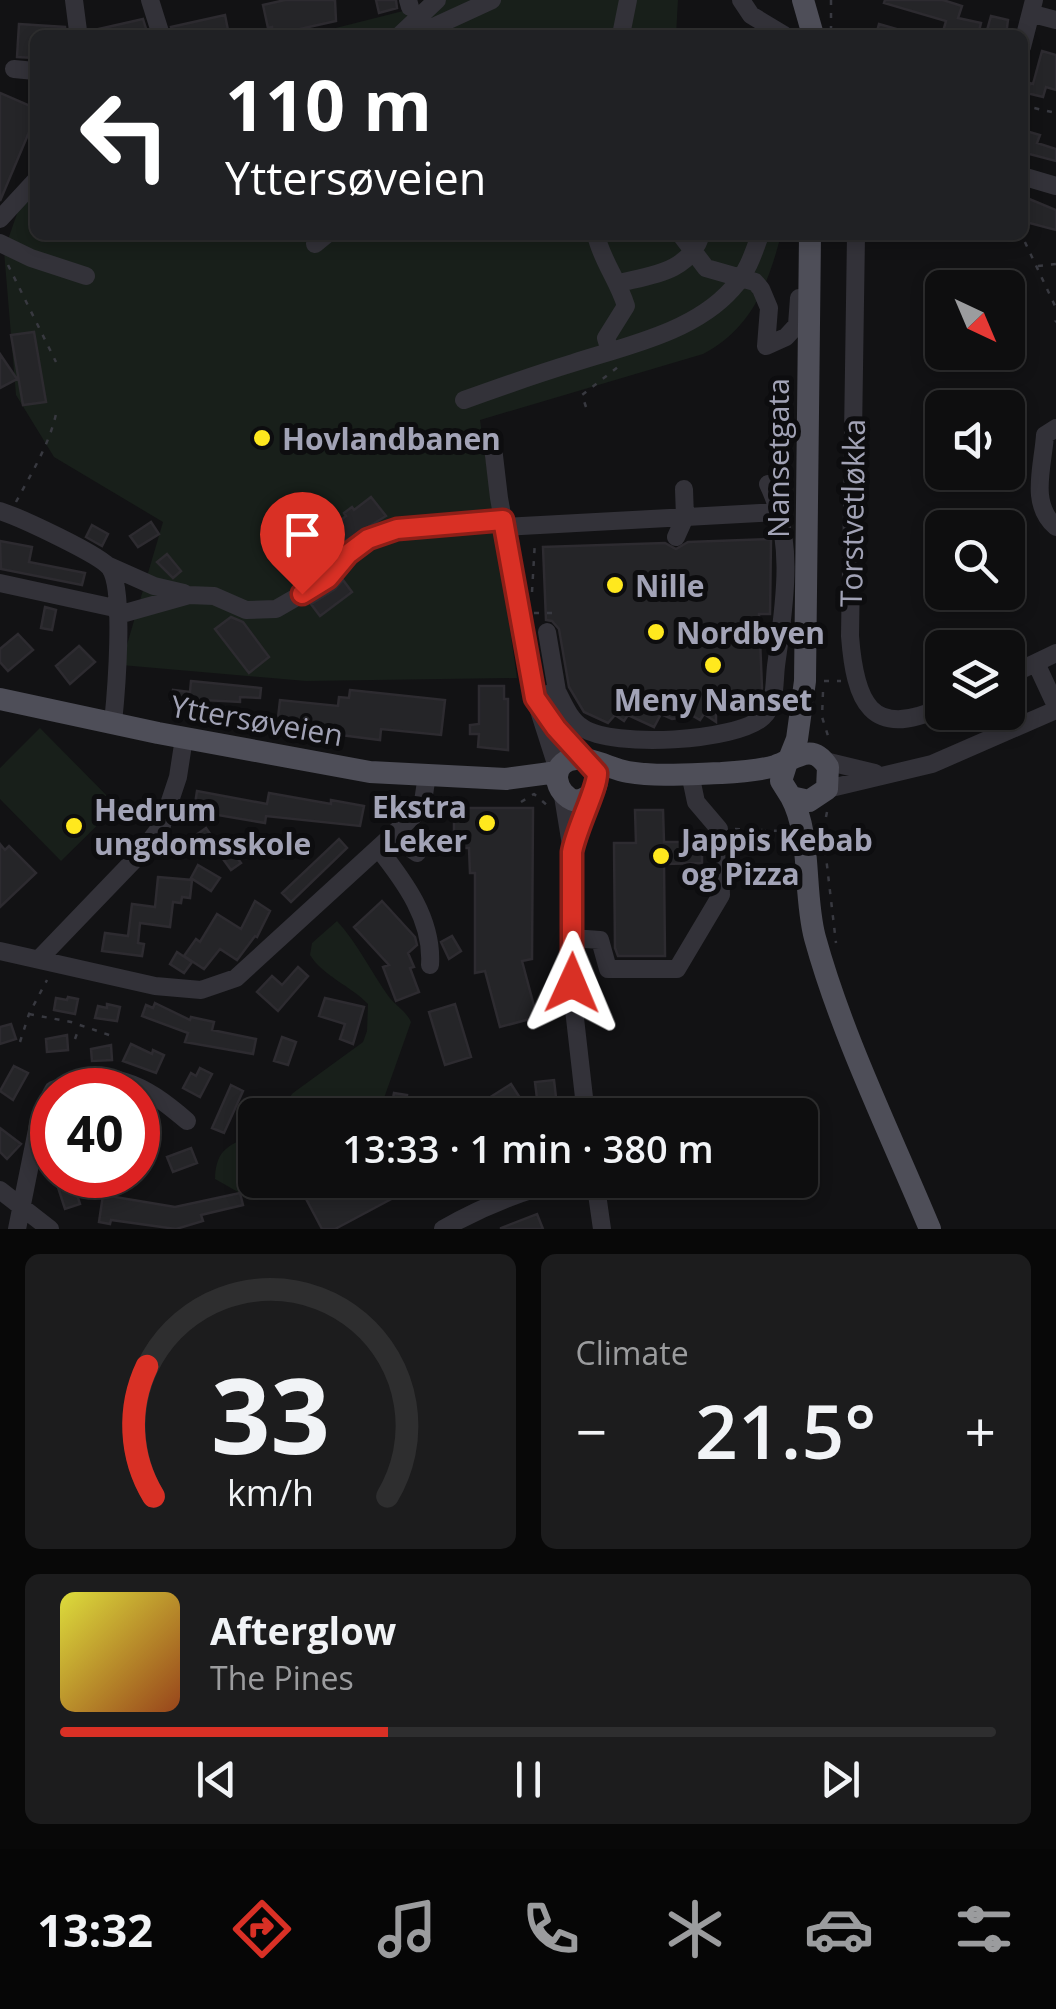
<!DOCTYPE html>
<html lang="en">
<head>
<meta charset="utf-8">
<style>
  :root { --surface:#0e0e0f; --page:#1c1c1d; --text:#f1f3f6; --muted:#9b9c9e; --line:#2e2e2f; --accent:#d93025 }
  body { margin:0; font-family:"Open Sans",sans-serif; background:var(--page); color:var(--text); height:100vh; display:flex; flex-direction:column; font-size:38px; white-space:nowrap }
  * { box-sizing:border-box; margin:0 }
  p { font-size:32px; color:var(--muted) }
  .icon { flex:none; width:55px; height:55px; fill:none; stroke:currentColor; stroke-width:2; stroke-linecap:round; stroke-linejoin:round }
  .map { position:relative; height:1229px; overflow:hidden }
  .panel { display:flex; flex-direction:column; gap:25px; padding:25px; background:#080808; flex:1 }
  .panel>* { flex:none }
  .hud { position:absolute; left:30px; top:30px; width:998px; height:210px; border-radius:15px; box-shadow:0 5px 15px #0003,0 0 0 2px var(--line); background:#202124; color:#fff; overflow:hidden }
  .needle { width:65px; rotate:136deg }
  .buttons { position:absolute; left:925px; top:270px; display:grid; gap:20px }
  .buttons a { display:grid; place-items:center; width:100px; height:100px; border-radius:15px; background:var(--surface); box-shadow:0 5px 15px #0003,0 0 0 2px var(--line); font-size:50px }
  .speed { position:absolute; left:30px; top:1068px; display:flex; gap:20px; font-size:50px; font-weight:700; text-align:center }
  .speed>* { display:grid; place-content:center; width:130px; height:130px; border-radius:50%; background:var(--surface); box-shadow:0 5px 15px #0003,0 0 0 2px var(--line); line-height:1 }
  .speed .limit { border:15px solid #d22; background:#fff; color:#111 }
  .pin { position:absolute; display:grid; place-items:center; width:85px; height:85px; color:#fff; margin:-102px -42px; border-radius:50% 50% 50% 0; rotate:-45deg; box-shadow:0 0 10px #0007 }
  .pin .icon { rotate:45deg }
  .me { position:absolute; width:110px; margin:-55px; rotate:1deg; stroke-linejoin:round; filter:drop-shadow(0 0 8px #0008) }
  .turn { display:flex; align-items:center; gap:35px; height:210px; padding:0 30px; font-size:45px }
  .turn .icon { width:130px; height:130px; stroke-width:2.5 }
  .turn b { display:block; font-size:70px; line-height:85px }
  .big { font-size:75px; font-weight:600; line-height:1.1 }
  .panel .widget { flex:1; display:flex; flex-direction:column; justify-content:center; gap:15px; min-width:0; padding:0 35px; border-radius:15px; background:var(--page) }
  .panel .dial { align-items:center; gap:0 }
  .dial svg { height:260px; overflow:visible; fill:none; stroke:var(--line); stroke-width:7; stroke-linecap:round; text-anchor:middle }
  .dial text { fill:var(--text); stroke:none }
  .song { display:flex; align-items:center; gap:30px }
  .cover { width:120px; height:120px; border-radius:15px; background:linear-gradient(135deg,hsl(60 70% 55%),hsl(20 70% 35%)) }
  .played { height:10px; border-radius:5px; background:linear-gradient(90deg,var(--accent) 35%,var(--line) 35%) }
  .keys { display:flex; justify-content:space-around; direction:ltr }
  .heat { display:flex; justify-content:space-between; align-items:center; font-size:55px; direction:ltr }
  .panel .tiles { flex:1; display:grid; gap:25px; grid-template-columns:1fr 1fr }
  .widget:last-child { grid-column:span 2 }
  .trip { position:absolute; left:238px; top:1098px; width:580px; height:100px; border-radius:15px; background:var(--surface); box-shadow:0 5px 15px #0003,0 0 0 2px var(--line); font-weight:600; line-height:100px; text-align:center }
  .dock { display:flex; height:160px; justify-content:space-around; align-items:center; background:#060606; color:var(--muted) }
  .dock .icon { width:70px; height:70px }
  .dock .on { color:var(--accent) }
  .dock b { font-size:45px; color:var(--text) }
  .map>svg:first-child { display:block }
</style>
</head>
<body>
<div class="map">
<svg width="1056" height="1229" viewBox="0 0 1056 1229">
  <rect width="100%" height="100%" fill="#121214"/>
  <!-- green -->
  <path fill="#181f1a" d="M 424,0 L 678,0 L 676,35 L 308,35 L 415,8 Z
    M 35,162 L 35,235 L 781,235 C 768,285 751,329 703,354 L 480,420 L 517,678 L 306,681 L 121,665 L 163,522 L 54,457 L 16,395 L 4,251 Z
    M 40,728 L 117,806 L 61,861 L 0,799 L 0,768 Z
    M 337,921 C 358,944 371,972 389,997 C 397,1007 406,1011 411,1022 L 378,1115 L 274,1115 L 293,1093 L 363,1042 L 367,1031 L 368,1004 C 351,986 323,976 310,955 L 312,943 Z
    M 255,1133 L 255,1180 L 297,1180 L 238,1192 L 215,1179 C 216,1147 230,1146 255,1133 Z"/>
  <!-- building -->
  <path fill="#252528" stroke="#2d2b30" stroke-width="2.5" d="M 285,0 L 335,0 L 336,21 L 273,35 L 272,27 L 268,28 L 263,5 Z
    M 376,0 L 396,0 L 397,8 L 379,13 Z
    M 885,0 L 943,0 L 962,6 L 958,18 L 981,23 L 978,35 L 959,32 L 958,35 L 942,35 L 946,21 L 884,3 Z
    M 225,15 L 229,35 L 173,35 L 171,27 Z
    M 991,16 L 1008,20 L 1006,35 L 986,34 Z
    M 143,19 L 148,35 L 91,35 L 90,31 Z
    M 19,24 L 65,27 L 66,35 L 35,35 L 35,58 L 17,57 Z
    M 879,24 L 907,32 L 906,35 L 876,35 Z
    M 1042,51 L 1056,55 L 1056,90 L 1046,87 L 1043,97 L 1027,93 L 1030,83 L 1033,84 Z
    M 0,93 L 35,108 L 35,118 L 0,201 Z
    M 1026,131 L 1040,135 L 1037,143 L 1056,149 L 1056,161 L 1022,152 Z
    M 1022,196 L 1056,210 L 1056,230 L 1022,221 Z
    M 34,332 L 46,402 L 23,405 L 11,335 Z
    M 0,354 L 17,379 L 0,388 Z
    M 371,497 L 386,516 L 340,544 L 336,539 L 312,558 L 305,549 L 346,516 L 344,513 L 352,507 L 354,510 Z
    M 151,522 L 159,534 L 138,547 L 130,536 Z
    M 92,525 L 108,534 L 102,546 L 86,537 Z
    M 771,539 L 770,614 L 759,614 L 762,688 L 758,703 L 753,703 L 753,708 L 743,708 L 743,711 L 716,712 L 716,722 L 704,714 L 700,720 L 693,716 L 672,719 L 661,714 L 654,727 L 628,715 L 624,721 L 615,715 L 608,723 L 584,712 L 569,687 L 559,629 L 552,621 L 546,620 L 543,547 L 665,543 L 676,549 L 688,542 Z
    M 0,541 L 32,547 L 29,562 L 85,573 L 82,585 L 1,569 Z
    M 167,554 L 181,571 L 173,578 L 157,562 Z
    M 343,580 L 352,592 L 320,616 L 311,604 L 335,589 Z
    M 45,607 L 56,610 L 52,630 L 41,628 Z
    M 231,617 L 243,622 L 269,657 L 249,673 L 215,629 Z
    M 18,634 L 33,650 L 8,671 L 0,662 L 0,649 Z
    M 79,646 L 95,662 L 70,684 L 56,666 Z
    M 191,681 L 261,688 L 260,698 L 240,697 L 240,702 L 204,700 L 203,706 L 171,701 L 173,690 L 190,692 Z
    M 479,686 L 504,686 L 504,699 L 508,699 L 508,750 L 478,747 L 479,734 L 470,734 L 470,725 L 479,724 Z
    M 350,690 L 445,700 L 441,735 L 381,729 L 380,740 L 277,727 L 280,700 L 338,706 L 339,697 L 349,698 Z
    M 197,791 L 267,804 L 269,793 L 331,804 L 331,800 L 364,806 L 360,826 L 266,816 L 265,823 L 194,811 Z
    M 454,808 L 533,808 L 532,959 L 522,961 L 537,1017 L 500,1027 L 485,971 L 475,973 L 475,873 L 470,873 L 469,848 L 454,848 Z
    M 635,810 L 663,810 L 664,842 L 702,842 L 702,863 L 664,864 L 665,956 L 618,956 L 615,948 L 614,843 L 636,843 Z
    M 206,828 L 218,845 L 224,841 L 241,863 L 231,870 L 215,848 L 208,852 L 196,835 Z
    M 339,839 L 347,848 L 291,902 L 282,893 Z
    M 0,844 L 5,850 L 9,846 L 36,873 L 0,907 Z
    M 198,865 L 220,878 L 211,891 L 191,878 Z
    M 158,877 L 192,880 L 190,898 L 182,897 L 181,903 L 173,902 L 170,927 L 140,923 L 138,943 L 144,944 L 142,956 L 102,951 L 105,933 L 128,936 L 132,904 L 155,907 Z
    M 255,901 L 270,911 L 257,937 L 255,936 L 237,960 L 220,949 L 204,969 L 184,956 L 196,939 L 200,942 L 217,914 L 241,929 Z
    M 382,901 L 415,937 L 417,945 L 408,953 L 414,967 L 410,968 L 419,992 L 396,1001 L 383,967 L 389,965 L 354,927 Z
    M 452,936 L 461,951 L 449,959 L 441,942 Z
    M 177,952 L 192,962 L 184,973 L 170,964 Z
    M 298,967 L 308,976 L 278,1011 L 257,992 L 272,976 L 282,985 Z
    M 68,997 L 78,999 L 75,1014 L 54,1010 L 56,998 L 67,1000 Z
    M 325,998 L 364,1007 L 353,1044 L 340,1039 L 345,1024 L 319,1016 Z
    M 155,1003 L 190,1020 L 191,1017 L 214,1022 L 212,1030 L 256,1039 L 253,1054 L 185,1042 L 188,1033 L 142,1016 L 146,1005 L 153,1008 Z
    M 107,1004 L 120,1007 L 117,1021 L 95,1018 L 98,1006 L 107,1008 Z
    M 455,1004 L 471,1057 L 445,1065 L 429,1012 Z
    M 11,1024 L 16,1039 L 0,1044 L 0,1027 Z
    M 67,1035 L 68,1050 L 47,1052 L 46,1039 Z
    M 282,1037 L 296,1042 L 288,1065 L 274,1061 Z
    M 131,1044 L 152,1054 L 153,1050 L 164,1055 L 156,1073 L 123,1061 Z
    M 111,1045 L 112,1060 L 92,1061 L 91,1049 Z
    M 14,1066 L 28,1073 L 13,1100 L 0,1091 Z
    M 200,1068 L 212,1074 L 200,1097 L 183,1088 L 191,1073 L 196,1076 Z
    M 554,1080 L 558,1115 L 539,1115 L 535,1082 Z
    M 511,1084 L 531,1115 L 462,1115 Z
    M 231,1085 L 243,1091 L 224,1133 L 212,1128 Z
    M 394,1093 L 407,1095 L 404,1115 L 390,1115 Z
    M 442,1100 L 452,1115 L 419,1115 Z
    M 0,1128 L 21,1144 L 7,1159 L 0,1152 Z
    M 191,1148 L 197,1163 L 173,1172 L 167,1157 Z
    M 54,1175 L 76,1175 L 79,1184 L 74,1185 L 80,1204 L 65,1209 Z
    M 333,1180 L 427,1180 L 335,1229 L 322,1229 L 304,1195 Z
    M 240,1193 L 243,1205 L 201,1215 L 203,1221 L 176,1229 L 111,1220 L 110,1224 L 99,1222 L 103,1195 L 175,1207 Z
    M 537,1214 L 543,1229 L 501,1229 L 501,1228 Z"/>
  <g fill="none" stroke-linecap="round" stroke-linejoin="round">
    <!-- path -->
    <path stroke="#383940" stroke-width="2.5" stroke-dasharray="5 8" stroke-linecap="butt" d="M 831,0 L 831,34
      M 1022,112 L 1034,108 L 1056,113
      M 1015,235 L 1023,238 L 1056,308
      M 8,265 L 56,362
      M 1038,266 L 1056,264
      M 1055,322 L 1056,321
      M 586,407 L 582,395 L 618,367
      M 16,502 C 32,472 51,442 57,409
      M 532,592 L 535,541
      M 534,613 L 553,613
      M 824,681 L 841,681
      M 823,692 L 822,717 L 830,742
      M 521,802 L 534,794 L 548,806
      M 827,812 L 823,831 L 836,943
      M 735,829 L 782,831
      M 29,1014 L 71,1022 L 115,1037
      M 75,1039 L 79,1028
      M 20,1042 L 29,1014 L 47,980"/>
    <!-- minor -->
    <path stroke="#333239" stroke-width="18" d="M 74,0 L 78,31
      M 150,0 L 161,35
      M 408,0 L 410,7
      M 741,0 L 751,15 L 784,35
      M 1033,14 L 1056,20
      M 400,35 L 437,0
      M 416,35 L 492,0
      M 621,35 L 628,0
      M 1022,47 L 1034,0
      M 14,69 L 35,71
      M 1022,176 L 1056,186
      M 0,219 L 35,181
      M 596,235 C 602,261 618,280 626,306 L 606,338 L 610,351
      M 681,235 L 706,268 L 755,282 L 761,289 L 769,308 L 766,346
      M 856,235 L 850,636 C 855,701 870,741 942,707
      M 0,243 L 31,258 L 86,276
      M 315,244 L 326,235
      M 619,283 C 652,275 689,272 701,235
      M 766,346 L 786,337 L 797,325 L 799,298
      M 464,400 C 500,387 537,374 573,363 C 626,346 694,332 732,289 C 747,273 753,255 760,235
      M 1056,428 L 1045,435 C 1043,467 1029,504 1056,527
      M 493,447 L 499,498 L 535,698 L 558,770
      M 0,511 C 19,517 101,555 110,568 C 125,590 116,694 113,723
      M 505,527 L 779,512
      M 676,537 L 685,517 L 684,489
      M 109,566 L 154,586 L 184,593
      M 0,583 L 110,607
      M 118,615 L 189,595 L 214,596 L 246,610 L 276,609 L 328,579 L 348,554 L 368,539 L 397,529 L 503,519
      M 547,632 L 557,691
      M 1036,663 L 1056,706
      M 1008,676 L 1056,653
      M 535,698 L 557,691 C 564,705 570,720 583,728 C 613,748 736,742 763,717 C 776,705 774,683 776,666 C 784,606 796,542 768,484
      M 544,711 L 583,759
      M 825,761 L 875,773
      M 827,789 L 932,764 L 1056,710
      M 563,796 L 572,851 L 571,983 L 586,1115
      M 392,835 L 417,853
      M 378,848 C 405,882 433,920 430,965
      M 572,938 L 600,940 L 608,969 L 677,969 L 721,895 L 719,829 L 696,802 L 692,783
      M 0,951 L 155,986 L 201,990 L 236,978 L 422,808 L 427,775
      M 39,959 L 139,855 L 162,825 L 178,777 L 184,738
      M 53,1090 C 110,1065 143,1083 187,1121
      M 595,1180 L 602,1229
      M 0,1190 L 50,1229
      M 17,1229 L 39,1120 L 52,1092
      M 443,1229 C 483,1206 523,1190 568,1180"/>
    <!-- major -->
    <path stroke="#4e4e58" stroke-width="22" d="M 803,0 L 813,35
      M 0,699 L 158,733 L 370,772 L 506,779 L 557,772
      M 789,759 L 797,739 L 805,681 L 810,235
      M 589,762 C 604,778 597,797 576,801 C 554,795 548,762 575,759 C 590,757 612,769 628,772 C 657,777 691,774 721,773 C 739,772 758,771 775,766 C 796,759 812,741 828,767 L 827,789 L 809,801 L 791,797 L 781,781 L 787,762
      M 791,797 C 812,835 803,894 815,938 C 842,1036 891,1135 930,1229"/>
  </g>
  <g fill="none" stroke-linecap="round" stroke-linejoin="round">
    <defs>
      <path id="route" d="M 302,594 L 328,578 L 348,554 L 368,539 L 397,529 L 503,520 L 535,698 L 556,728 L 597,773 C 598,787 576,829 572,852 L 572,983"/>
    </defs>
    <!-- route casing -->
    <use href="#route" stroke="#8d1f18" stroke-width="25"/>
    <!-- route -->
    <use href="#route" stroke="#d93025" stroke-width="18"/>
  </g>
  <!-- markers -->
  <g fill="#ffe81e" stroke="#0d0d0f" stroke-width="4">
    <circle cx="262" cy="438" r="10"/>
    <circle cx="615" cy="585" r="10"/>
    <circle cx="656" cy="632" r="10"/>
    <circle cx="713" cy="665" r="10"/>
    <circle cx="487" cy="823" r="10"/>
    <circle cx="74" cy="826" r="10"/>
    <circle cx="661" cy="856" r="10"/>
  </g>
  <g text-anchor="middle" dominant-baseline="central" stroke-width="10" stroke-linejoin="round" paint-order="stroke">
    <!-- poi labels -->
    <g font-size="30" font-weight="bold" fill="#a2a3b6" stroke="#0d0d0f" text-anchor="start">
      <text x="282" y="438">Hovlandbanen</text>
      <text x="635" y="585">Nille</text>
      <text x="676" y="632">Nordbyen</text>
      <text x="713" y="699" text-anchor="middle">Meny Nanset</text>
      <text x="467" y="806" text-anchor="end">Ekstra<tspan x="467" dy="34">Leker</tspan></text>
      <text x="94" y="809">Hedrum<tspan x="94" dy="34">ungdomsskole</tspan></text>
      <text x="681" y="839">Jappis Kebab<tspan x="681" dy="34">og Pizza</tspan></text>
    </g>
    <!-- street labels -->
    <g font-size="30" fill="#a2a3b6" stroke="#0d0d0f">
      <text transform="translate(777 458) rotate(-90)">Nansetgata</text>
      <text transform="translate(852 513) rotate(-89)">Torstvetløkka</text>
      <text transform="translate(257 720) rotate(10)">Yttersøveien</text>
    </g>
  </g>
</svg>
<div class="buttons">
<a><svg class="needle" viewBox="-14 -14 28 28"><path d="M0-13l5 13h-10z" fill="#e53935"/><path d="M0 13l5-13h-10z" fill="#9b9c9e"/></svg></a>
<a><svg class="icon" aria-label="sound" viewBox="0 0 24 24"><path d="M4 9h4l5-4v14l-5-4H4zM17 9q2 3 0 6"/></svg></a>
<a><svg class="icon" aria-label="search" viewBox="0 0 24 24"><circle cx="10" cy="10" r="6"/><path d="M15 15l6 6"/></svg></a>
<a><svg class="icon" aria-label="layers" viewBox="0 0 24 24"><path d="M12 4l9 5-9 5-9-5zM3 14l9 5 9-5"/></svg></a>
</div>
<div class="speed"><div class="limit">40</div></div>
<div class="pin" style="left:302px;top:594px;background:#d93025"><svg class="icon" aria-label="arrive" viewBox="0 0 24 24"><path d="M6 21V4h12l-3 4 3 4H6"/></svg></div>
<svg class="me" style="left:572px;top:983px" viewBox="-20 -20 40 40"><path d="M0-17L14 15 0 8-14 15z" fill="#d93025" stroke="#fff" stroke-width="4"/></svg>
<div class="trip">13:33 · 1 min · 380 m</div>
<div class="hud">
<div class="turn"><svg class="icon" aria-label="left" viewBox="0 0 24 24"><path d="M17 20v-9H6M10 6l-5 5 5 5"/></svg><div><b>110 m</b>Yttersøveien</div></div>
</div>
</div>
<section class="panel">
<div class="tiles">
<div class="widget dial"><svg viewBox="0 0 100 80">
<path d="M14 69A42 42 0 1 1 86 69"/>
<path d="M14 69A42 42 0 0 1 12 29" stroke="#d93025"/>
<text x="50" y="56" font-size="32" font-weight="700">33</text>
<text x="50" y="72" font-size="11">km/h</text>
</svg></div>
<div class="widget"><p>Climate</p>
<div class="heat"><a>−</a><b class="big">21.5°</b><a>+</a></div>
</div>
<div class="widget">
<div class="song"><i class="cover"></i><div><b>Afterglow</b><p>The Pines</p></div></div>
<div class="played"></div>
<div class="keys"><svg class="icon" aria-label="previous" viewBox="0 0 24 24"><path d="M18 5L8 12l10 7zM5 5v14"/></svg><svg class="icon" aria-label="pause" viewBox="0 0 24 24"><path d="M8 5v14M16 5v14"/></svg><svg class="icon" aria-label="next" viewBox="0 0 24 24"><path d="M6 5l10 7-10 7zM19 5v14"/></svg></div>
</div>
</div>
</section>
<nav class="dock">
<b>13:32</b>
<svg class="icon on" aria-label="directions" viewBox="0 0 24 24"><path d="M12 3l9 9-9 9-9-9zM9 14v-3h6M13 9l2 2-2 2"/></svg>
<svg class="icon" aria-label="music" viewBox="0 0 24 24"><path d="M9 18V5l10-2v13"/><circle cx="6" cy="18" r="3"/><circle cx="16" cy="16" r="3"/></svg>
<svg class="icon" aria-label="phone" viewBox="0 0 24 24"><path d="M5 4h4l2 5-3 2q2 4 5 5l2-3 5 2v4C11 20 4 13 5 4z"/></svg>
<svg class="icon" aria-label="climate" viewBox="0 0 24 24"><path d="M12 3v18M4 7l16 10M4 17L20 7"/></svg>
<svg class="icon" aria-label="car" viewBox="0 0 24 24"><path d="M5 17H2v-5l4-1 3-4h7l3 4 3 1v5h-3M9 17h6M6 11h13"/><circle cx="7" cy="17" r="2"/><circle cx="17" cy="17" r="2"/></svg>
<svg class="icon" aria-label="filters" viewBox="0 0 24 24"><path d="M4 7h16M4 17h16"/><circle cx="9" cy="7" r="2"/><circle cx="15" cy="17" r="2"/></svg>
</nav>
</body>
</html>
